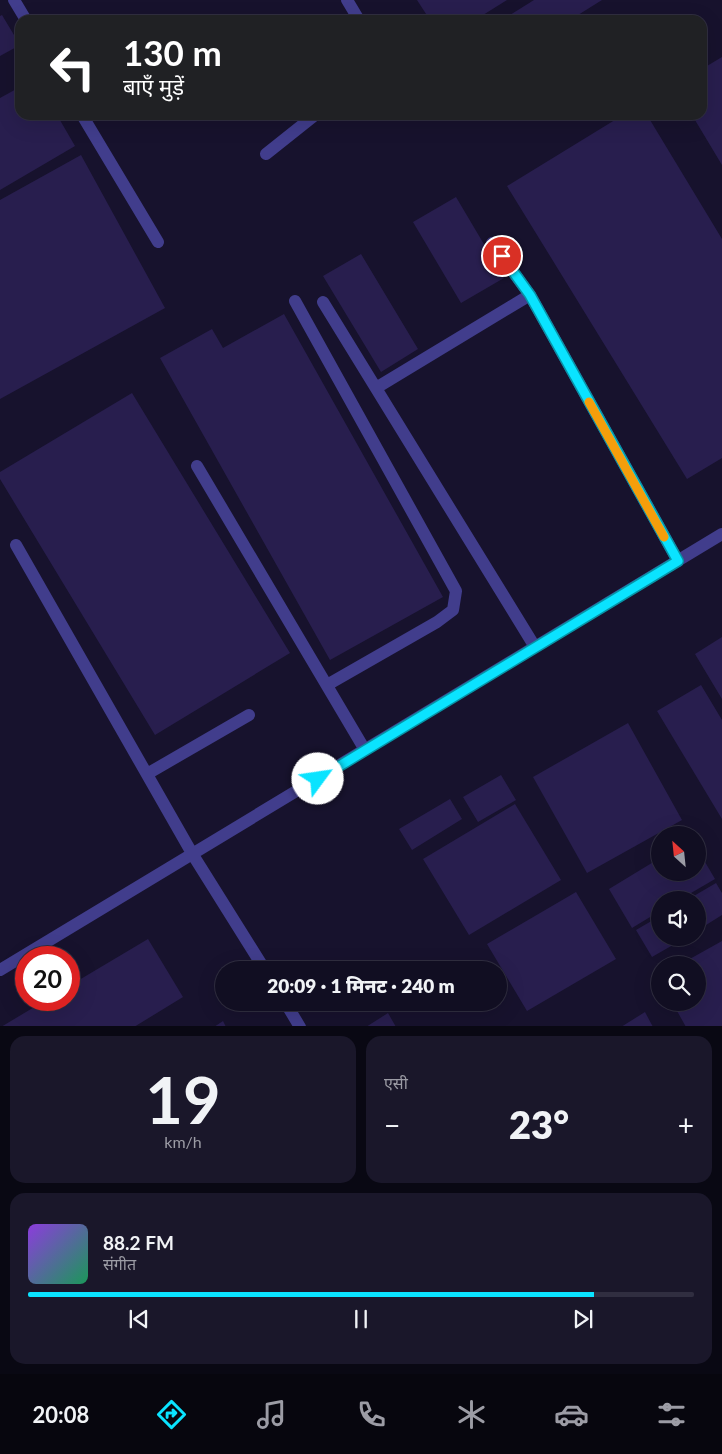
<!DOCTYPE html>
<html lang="hi">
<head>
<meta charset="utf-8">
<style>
  :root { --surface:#110e22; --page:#1a172a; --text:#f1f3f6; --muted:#9c9ca5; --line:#302e40; --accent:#0ae3ff }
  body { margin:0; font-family:Lato,"Noto Sans Devanagari",sans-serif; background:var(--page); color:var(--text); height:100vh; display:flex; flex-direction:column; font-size:19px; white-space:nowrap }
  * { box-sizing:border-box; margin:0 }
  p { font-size:16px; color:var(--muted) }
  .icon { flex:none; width:28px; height:28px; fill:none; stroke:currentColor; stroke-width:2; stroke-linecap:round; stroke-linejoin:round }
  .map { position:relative; height:1026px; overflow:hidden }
  .details { display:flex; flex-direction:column; gap:10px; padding:10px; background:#090813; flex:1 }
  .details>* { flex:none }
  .hud { position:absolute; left:15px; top:15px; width:692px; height:105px; border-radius:15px; box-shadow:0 5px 20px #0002,0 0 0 1px var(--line); background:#202124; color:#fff; overflow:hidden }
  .needle { width:32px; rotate:333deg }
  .controls { position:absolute; left:651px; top:826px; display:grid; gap:10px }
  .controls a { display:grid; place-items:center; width:55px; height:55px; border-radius:50%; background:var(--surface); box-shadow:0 5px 20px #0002,0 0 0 1px var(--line); font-size:25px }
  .speed { position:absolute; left:15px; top:946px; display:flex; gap:10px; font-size:25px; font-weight:700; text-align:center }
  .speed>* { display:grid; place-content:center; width:65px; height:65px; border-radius:50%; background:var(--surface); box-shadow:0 5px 20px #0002,0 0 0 1px var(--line); line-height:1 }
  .speed .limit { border:8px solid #d22; background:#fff; color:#111 }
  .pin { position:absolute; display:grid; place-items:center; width:42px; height:42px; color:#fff; margin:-21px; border:2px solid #fff; border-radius:50%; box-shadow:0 1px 5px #0007 }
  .me { position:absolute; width:55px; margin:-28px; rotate:59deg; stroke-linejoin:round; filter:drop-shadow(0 0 4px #0008) }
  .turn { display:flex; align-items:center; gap:18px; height:105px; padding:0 25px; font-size:22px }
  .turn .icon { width:65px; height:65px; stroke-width:2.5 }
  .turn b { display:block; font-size:35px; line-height:42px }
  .big { font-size:38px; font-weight:800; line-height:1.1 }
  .details .card { flex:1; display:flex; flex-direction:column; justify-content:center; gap:8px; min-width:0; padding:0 18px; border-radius:15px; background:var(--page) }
  .details .dial { align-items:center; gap:0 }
  .dial b { font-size:65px; line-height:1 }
  .song { display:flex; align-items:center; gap:15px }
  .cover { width:60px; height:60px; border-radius:8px; background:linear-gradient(135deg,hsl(270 70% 55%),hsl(150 70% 35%)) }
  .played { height:5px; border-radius:2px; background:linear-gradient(90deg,var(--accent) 85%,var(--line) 85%) }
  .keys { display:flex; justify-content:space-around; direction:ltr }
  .heat { display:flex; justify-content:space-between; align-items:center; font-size:28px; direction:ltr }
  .details .tiles { flex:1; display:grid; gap:10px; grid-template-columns:1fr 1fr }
  .card:last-child { grid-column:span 2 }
  .trip { position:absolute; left:215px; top:961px; width:292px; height:50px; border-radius:25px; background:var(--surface); box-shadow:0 5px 20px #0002,0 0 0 1px var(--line); font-weight:800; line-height:50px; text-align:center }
  .tabs { display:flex; height:80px; justify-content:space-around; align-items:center; background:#07060e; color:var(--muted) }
  .tabs .icon { width:35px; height:35px }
  .tabs .current { color:var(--accent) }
  .tabs b { font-size:22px; color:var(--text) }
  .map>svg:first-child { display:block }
</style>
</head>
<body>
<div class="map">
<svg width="722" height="1027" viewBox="0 0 722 1027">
  <rect width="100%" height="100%" fill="#17122d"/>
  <!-- building -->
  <path fill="#281e4e" d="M 417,0 L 507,0 L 475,20 L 430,20 Z
    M 534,0 L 602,0 L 570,20 L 502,20 Z
    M 2,15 L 20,45 L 0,56 L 0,16 Z
    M 722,57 L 722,165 L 692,115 L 702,115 L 702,69 Z
    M 20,87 L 20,115 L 57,115 L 75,146 L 0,190 L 0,98 Z
    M 623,115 L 647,115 L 722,239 L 722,458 L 687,479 L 507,186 Z
    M 81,155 L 165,308 L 0,399 L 0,200 Z
    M 456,197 L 504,278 L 461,303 L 413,222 Z
    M 361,254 L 418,349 L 381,372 L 323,276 Z
    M 284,314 L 443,597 L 330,660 L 160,358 L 212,329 L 223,348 Z
    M 132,393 L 290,653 L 155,735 L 0,479 L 0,472 Z
    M 722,637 L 722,699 L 695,654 Z
    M 701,685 L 722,720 L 722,819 L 657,711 Z
    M 628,723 L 682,820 L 587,873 L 533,777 Z
    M 501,775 L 516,800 L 478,822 L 463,797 Z
    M 450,799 L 462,819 L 412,850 L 399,829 Z
    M 515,804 L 561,880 L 469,935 L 423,859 Z
    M 698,850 L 715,879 L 679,900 L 660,900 L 660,911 L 632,928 L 609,889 L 660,858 L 660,872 L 698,872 Z
    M 716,883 L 722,893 L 722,915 L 698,930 L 698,900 L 687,900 Z
    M 576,892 L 616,959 L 527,1011 L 487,944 Z
    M 660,916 L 660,938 L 685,938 L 652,957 L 636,930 Z
    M 148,939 L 183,997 L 134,1027 L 1,1027 L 46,1000 L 69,1000 L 69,986 Z
    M 722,941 L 722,1027 L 686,1027 L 672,1002 L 698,1002 L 698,965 L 679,965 Z
    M 645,1012 L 653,1027 L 621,1027 Z
    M 388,1013 L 396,1027 L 366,1027 Z
    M 223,1021 L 226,1027 L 214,1027 Z"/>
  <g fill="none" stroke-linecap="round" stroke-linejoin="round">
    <!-- minor -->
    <path stroke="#413d8c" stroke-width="12" d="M 14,0 L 26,20
      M 347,0 L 359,20
      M 82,115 L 158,242
      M 266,154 L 315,115
      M 492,243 L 530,295 L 678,561
      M 295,301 L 456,591 L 453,610 L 437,622 L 327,685
      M 323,302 L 535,647
      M 376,388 L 530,295
      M 197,466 L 365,750
      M 16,545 L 193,855 L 265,970
      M 147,774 L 249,715
      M 0,970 L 722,534
      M 285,1002 L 300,1027"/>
  </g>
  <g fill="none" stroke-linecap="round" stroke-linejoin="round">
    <defs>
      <path id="route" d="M 318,779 L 678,561 L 530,295 L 502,256"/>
    </defs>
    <!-- route casing -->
    <use href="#route" stroke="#0694a6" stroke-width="12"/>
    <!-- route -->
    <use href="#route" stroke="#0ae3ff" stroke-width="9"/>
    <!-- slow -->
    <path stroke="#f59e0b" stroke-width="9" d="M 589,402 L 664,537"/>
  </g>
</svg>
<div class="controls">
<a><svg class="needle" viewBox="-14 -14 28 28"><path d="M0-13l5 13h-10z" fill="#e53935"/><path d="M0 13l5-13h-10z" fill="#9c9ca5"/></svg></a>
<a><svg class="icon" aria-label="sound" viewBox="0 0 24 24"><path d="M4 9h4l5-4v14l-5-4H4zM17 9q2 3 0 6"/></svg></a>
<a><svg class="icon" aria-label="search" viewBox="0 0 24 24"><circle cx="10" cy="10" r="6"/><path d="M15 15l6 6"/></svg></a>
</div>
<div class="speed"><div class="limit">20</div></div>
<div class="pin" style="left:502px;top:256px;background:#d93025"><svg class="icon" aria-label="arrive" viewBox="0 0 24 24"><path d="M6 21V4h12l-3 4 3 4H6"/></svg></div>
<svg class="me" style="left:318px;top:779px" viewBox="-20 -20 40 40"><circle r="19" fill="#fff"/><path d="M0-13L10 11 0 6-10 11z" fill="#0ae3ff"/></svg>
<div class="trip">20:09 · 1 मिनट · 240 m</div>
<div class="hud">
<div class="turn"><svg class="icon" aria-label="left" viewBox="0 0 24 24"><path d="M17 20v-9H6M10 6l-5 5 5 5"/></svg><div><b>130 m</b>बाएँ मुड़ें</div></div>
</div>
</div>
<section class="details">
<div class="tiles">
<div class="card dial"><b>19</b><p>km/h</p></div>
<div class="card"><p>एसी</p>
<div class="heat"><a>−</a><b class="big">23°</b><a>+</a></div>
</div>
<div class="card">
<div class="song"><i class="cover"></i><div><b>88.2 FM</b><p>संगीत</p></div></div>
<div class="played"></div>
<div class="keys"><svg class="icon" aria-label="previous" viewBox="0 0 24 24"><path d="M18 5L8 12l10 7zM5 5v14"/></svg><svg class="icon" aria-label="pause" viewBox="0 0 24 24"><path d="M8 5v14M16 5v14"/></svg><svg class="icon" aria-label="next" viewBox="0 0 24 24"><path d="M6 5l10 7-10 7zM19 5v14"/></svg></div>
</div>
</div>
</section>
<nav class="tabs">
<b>20:08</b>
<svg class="icon current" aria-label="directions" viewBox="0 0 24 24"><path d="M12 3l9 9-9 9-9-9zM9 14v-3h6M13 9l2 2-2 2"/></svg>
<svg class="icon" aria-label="music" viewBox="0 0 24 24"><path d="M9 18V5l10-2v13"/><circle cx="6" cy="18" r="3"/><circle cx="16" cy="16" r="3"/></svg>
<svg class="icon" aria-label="phone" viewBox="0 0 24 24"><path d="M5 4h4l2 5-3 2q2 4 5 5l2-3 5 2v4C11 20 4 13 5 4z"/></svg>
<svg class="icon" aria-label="climate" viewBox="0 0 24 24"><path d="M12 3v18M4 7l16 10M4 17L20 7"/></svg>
<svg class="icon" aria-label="car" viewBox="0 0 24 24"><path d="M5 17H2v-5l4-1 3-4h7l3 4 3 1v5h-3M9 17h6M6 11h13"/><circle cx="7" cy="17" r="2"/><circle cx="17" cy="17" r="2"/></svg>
<svg class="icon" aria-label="filters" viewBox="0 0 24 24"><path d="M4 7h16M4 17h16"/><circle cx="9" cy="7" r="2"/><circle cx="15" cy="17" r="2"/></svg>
</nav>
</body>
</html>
